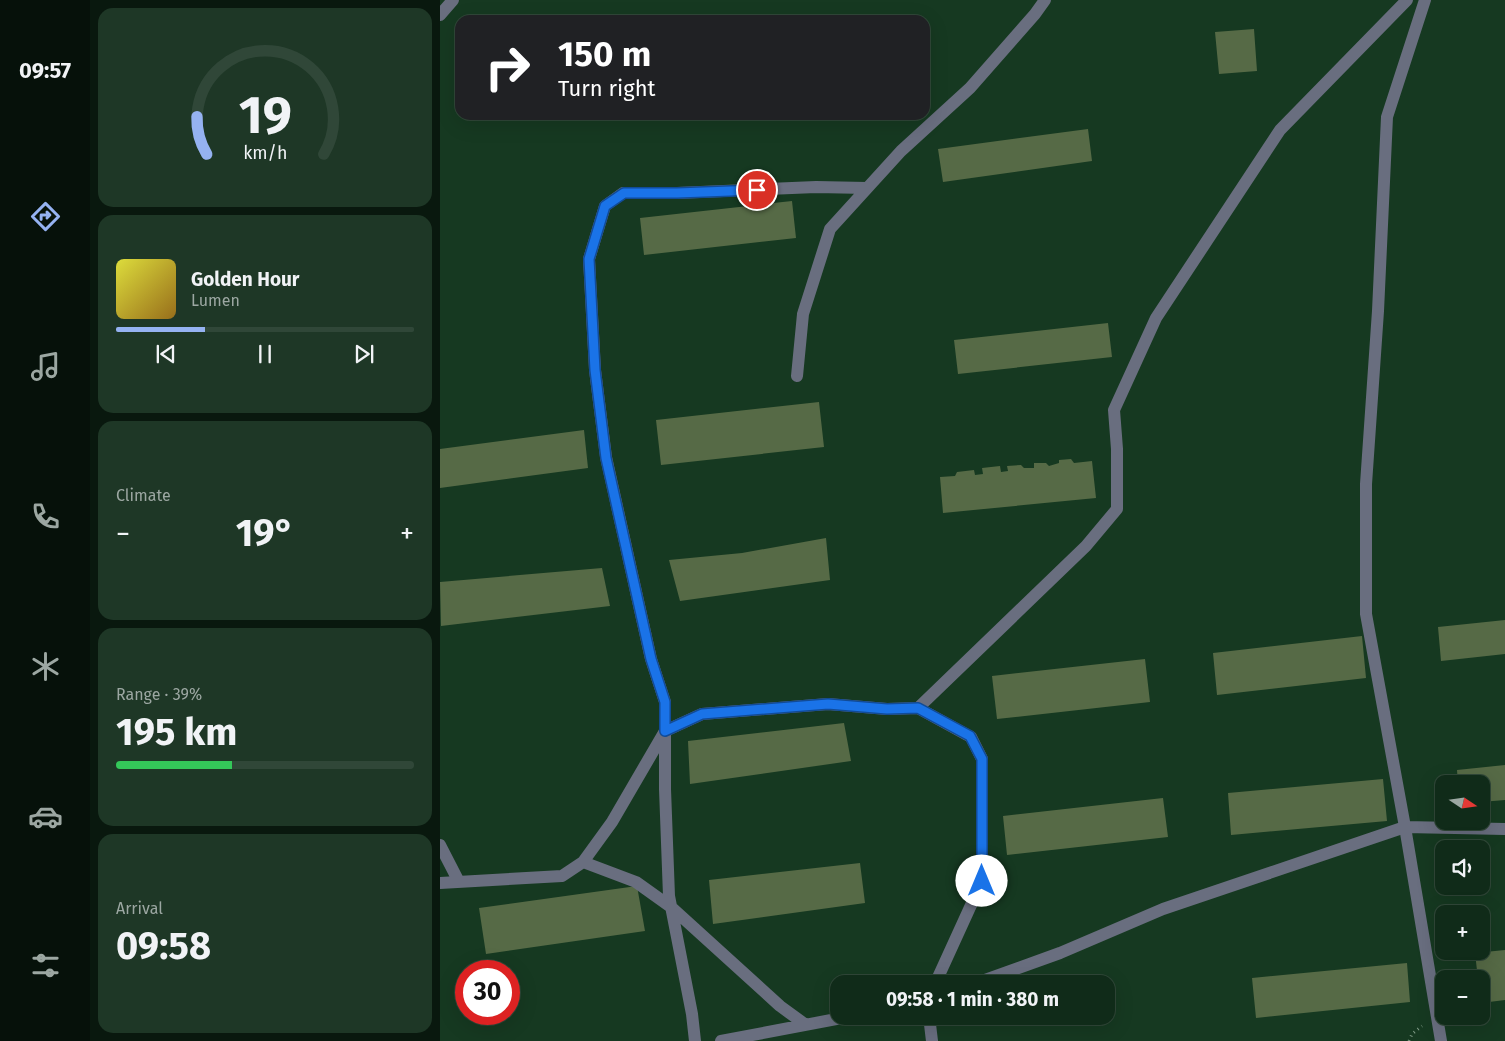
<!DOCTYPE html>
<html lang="en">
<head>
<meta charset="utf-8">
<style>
  :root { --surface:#102b19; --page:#1e3726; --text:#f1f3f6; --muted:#9ca7a2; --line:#304738; --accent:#95b2f1 }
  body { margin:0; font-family:"Fira Sans",sans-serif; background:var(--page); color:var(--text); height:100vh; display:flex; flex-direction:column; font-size:19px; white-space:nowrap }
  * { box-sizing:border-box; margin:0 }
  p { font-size:16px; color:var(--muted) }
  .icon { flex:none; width:28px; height:28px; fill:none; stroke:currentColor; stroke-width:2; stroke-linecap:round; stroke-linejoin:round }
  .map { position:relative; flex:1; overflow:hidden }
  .sheet { display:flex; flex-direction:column; gap:8px; padding:8px; background:#09180e; width:350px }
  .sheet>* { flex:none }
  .top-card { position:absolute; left:15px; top:15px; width:475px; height:105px; border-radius:15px; box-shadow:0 5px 20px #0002,0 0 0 1px var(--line); background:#202124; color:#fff; overflow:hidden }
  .needle { width:32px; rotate:103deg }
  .controls { position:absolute; left:995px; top:775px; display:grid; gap:10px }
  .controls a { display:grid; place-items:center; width:55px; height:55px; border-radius:10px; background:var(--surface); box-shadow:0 5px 20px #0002,0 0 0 1px var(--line); font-size:25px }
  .speed { position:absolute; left:15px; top:960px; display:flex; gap:10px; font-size:25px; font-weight:700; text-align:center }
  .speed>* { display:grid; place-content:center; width:65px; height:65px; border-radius:50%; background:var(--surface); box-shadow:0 5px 20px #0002,0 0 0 1px var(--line); line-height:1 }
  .speed .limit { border:8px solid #d22; background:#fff; color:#111 }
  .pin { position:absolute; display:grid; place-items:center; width:42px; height:42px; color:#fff; margin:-21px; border:2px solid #fff; border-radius:50%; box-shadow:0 1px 5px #0007 }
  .me { position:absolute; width:55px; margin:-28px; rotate:0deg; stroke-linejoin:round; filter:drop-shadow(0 0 4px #0008) }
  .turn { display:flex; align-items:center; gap:18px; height:105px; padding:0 20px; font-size:22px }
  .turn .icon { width:65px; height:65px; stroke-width:2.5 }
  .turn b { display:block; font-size:35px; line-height:42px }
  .big { font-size:38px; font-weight:700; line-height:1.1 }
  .sheet .tile { flex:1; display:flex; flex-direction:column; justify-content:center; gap:8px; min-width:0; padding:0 18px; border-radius:15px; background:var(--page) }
  .sheet .dial { align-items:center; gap:0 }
  .dial svg { height:130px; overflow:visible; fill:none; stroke:var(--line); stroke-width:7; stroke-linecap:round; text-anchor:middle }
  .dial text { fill:var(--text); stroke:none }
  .song { display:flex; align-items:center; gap:15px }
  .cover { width:60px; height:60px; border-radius:8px; background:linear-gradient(135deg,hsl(60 70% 55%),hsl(40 70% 35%)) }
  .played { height:5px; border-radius:2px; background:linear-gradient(90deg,var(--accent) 30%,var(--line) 30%) }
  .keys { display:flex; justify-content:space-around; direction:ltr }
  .heat { display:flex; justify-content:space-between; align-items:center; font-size:28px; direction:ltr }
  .charge { height:8px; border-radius:4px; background:linear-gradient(90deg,#34c759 39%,var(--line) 0) }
  .trip { position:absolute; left:390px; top:975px; width:285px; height:50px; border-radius:15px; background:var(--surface); box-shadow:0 5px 20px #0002,0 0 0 1px var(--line); font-weight:700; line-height:50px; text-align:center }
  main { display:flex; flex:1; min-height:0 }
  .menu { display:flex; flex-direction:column; width:90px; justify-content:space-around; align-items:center; background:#06110a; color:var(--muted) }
  .menu .icon { width:35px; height:35px }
  .menu .selected { color:var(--accent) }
  .menu b { font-size:22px; color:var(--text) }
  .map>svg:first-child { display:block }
</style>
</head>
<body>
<main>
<nav class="menu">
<b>09:57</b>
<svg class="icon selected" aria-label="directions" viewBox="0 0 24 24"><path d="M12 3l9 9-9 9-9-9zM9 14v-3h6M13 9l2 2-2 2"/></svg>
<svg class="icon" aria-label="music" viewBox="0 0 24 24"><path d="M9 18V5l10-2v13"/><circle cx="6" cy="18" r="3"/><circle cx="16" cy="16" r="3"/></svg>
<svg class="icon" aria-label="phone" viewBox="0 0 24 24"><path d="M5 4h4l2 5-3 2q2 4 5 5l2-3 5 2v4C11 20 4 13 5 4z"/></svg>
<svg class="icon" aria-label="climate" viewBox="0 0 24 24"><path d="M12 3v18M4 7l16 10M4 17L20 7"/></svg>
<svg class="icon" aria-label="car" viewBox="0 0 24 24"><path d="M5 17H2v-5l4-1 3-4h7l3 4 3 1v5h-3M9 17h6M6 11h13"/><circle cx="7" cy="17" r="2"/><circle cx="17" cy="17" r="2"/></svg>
<svg class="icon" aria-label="filters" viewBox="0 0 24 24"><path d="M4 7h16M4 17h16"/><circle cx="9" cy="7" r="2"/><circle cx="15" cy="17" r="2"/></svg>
</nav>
<section class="sheet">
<div class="tile dial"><svg viewBox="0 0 100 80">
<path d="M14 69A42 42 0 1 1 86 69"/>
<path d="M14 69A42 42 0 0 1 8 46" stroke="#95b2f1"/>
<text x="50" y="56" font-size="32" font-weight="700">19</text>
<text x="50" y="72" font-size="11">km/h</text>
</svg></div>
<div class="tile">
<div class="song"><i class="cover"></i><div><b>Golden Hour</b><p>Lumen</p></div></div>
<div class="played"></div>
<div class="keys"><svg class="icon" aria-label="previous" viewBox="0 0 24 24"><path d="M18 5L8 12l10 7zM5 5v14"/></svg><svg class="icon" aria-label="pause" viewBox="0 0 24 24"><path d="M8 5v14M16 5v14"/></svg><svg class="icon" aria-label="next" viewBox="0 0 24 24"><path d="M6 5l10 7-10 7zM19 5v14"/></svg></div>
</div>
<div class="tile"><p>Climate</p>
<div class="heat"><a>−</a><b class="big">19°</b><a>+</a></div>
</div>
<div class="tile"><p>Range · 39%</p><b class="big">195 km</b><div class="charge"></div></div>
<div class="tile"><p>Arrival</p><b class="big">09:58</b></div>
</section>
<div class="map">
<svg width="1065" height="1041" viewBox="0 0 1065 1041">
  <rect width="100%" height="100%" fill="#163921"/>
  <!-- building -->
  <path fill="#566a46" d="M 814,29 L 817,71 L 779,74 L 775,32 Z
    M 648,129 L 652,161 L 503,182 L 498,149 Z
    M 352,201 L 356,238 L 204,255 L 200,218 Z
    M 668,323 L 672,357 L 518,374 L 514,340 Z
    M 379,402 L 384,447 L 221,465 L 216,420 Z
    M 144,430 L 148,468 L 0,488 L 0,449 Z
    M 631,459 L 634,463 L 652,461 L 656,498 L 503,513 L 500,477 L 515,476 L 517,472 L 534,470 L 535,475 L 543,474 L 542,468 L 560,466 L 561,472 L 568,471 L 567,466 L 581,465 L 584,468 L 594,468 L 594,463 L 606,463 L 609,466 L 619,463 L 619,460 Z
    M 386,538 L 390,580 L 240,601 L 229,560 L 302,553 Z
    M 162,568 L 170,606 L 1,626 L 0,582 Z
    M 1065,620 L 1065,654 L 1001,661 L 998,627 Z
    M 922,636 L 926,678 L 777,695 L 773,653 Z
    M 705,659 L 710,702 L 557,719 L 552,676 Z
    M 404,723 L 411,761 L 250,784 L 248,741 Z
    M 1065,765 L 1065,800 L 1041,802 L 1041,784 L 1018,784 L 1017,770 Z
    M 943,779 L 947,821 L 791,835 L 788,793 Z
    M 723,798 L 728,837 L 567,855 L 563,816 Z
    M 420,863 L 425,903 L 273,924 L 269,880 Z
    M 197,886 L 205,931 L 46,954 L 39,908 Z
    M 1065,950 L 1065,1000 L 1041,1003 L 1041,979 L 1038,979 L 1035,953 Z
    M 967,963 L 970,1002 L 816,1018 L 812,978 Z"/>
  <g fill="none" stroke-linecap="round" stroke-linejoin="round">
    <!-- path -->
    <path stroke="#819c88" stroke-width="3" stroke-dasharray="1 4" stroke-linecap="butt" d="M 969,1041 L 972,1034 L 982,1026"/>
    <!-- minor -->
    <path stroke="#696e7f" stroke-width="12" d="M 985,0 L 947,117 L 938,311 L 926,484 L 926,614 L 965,827 L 1001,1041
      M 0,15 L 13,0
      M 357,376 L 363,314 L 390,229 L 461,151 L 530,88 L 595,14 L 605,0
      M 478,708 L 646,546 L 677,509 L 677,449 L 674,410 L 716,318 L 840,130 L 967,0
      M 0,845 L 19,882
      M 143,862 L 196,882 L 231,907 L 340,1006 L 366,1025
      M 0,883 L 122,876 L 143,862 L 172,822 L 225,731 L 262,714 L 388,704 L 447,709 L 478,708 L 531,737 L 542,759 L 542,881 L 495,984
      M 534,984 L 620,953 L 723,909 L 965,827 L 1065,829
      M 489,1016 L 492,1041
      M 255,1041 L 252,1014 L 229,896 L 225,789 L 225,702 L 211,659 L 166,457 L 155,370 L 149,259 L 165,206 L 183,193 L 237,193 L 376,187 L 427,188
      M 281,1041 L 412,1016"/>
  </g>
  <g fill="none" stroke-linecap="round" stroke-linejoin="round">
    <defs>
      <path id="route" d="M 317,190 L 237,193 L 184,193 L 165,206 L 149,259 L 155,370 L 166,458 L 211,659 L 225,702 L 225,731 L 262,714 L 388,704 L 447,709 L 478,708 L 530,736 L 542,759 L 542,881"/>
    </defs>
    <!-- route casing -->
    <use href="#route" stroke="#114b97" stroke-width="12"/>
    <!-- route -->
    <use href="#route" stroke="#1a73e8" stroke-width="9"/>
  </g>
</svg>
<div class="controls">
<a><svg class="needle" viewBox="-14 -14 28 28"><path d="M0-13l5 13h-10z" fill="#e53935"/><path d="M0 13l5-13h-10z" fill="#9ca7a2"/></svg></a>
<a><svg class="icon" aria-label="sound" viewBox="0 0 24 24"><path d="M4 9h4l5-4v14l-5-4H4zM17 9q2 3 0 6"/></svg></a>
<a>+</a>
<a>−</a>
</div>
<div class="speed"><div class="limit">30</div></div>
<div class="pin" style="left:317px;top:190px;background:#d93025"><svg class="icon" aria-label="arrive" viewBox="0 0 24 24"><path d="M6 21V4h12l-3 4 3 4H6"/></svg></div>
<svg class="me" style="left:542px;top:881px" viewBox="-20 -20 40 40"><circle r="19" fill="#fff"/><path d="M0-13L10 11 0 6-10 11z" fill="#1a73e8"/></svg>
<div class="trip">09:58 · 1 min · 380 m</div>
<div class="top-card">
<div class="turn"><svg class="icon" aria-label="right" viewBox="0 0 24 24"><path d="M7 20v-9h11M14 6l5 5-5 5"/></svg><div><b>150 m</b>Turn right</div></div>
</div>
</div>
</main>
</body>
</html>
